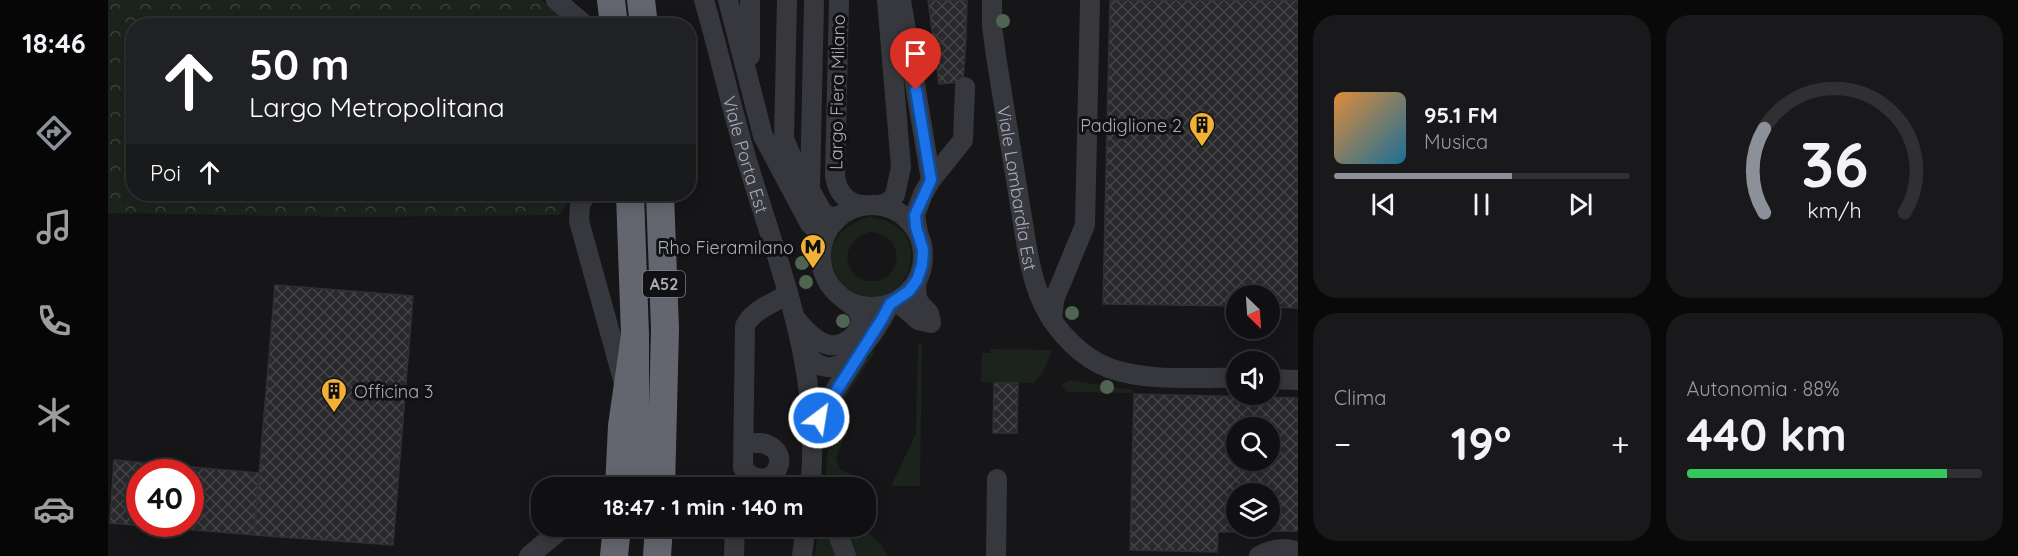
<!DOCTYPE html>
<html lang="it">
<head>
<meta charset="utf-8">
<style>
  :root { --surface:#101012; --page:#19191b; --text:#f1f3f6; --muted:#9c9d9f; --line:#303032; --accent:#8c9099 }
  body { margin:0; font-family:Quicksand,sans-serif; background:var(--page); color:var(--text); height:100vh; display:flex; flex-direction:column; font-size:22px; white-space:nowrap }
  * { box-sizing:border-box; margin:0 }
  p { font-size:20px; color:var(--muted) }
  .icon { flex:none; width:33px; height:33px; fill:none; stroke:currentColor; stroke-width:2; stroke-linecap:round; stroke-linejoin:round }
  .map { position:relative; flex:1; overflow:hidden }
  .drawer { display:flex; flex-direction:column; gap:15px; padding:15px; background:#09090a; width:720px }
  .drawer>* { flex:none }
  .top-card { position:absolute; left:18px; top:18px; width:570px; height:183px; border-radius:24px; box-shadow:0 3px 15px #0003,0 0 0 2px var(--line); background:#202124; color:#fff; overflow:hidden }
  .needle { width:39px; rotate:155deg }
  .tools { position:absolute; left:1118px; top:285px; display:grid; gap:12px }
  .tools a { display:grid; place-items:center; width:54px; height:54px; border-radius:50%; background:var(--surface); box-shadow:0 3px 15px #0003,0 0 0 2px var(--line); font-size:30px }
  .speed { position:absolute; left:18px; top:459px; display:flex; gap:12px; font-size:30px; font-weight:700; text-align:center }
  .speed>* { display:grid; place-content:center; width:78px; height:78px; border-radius:50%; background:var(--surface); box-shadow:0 3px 15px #0003,0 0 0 2px var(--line); line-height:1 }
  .speed .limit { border:9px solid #d22; background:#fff; color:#111 }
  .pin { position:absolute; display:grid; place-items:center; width:51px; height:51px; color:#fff; margin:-62px -26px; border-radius:50% 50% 50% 0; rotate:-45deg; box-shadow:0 0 6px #0007 }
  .pin .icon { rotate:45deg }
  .me { position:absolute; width:66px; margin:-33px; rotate:31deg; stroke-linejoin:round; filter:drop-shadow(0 0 4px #0008) }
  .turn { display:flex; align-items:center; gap:21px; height:126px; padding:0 24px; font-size:27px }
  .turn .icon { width:78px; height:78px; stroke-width:2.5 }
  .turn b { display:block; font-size:42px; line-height:51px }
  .then { display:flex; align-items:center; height:57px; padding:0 24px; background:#0003; gap:12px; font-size:22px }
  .big { font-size:45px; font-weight:700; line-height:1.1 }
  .drawer .card { flex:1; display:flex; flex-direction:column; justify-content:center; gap:9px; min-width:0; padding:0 21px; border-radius:24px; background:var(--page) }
  .drawer .dial { align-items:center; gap:0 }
  .dial svg { height:156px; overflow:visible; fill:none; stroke:var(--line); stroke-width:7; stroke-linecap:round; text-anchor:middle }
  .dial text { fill:var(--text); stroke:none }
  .song { display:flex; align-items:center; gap:18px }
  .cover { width:72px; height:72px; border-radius:9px; background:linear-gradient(135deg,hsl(30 70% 55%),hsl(200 70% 35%)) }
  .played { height:6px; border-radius:3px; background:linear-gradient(90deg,var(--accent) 60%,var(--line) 60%) }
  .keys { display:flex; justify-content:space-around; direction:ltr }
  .heat { display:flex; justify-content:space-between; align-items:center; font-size:33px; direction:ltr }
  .charge { height:9px; border-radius:4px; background:linear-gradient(90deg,#34c759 88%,var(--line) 0) }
  .drawer .tiles { flex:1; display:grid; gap:15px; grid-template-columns:repeat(2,1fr) }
  .trip { position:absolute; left:423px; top:477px; width:345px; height:60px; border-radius:24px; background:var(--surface); box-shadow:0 3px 15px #0003,0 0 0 2px var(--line); font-weight:700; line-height:60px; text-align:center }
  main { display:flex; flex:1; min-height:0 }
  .tabs { display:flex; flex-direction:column; width:108px; justify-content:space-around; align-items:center; background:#060607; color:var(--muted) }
  .tabs .icon { width:42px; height:42px }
  .tabs .active { color:var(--accent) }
  .tabs b { font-size:27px; color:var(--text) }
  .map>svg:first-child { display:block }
</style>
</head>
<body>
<main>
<nav class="tabs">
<b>18:46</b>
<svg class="icon active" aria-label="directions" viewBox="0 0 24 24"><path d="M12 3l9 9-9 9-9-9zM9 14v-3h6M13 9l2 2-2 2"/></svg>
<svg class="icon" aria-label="music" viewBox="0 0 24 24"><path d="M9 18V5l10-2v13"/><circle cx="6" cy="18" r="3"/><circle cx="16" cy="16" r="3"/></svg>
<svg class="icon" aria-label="phone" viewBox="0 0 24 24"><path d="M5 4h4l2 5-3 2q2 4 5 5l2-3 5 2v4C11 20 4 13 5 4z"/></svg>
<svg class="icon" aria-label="climate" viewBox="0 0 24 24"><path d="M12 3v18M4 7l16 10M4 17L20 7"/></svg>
<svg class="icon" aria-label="car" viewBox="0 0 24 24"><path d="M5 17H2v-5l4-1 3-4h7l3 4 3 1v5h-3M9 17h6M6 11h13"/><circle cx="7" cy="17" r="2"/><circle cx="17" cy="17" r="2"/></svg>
</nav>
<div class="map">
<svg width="1190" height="556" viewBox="0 0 1190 556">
  <defs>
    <pattern id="park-crowns" width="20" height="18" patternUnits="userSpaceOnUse" patternTransform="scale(1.5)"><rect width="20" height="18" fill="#1c231d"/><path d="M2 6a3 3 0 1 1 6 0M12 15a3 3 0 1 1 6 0" fill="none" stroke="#3a403c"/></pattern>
    <pattern id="building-cross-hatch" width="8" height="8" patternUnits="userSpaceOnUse" patternTransform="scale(1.5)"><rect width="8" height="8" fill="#29292c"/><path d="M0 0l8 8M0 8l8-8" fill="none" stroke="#454548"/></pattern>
  </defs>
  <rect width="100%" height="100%" fill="#161618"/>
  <!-- green -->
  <path fill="#1c231d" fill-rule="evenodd" d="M 762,217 C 836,227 798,317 748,293 C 740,289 732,283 728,274 C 714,246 735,223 762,217 ZM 761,232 C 802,234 794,286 760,281 C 752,280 745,275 742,268 C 734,251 746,236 761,232 Z
    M 814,344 L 812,486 L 783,486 L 808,434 L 810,345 Z
    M 882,349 L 944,350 L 935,372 L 925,383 L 873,382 L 874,353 L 882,353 Z
    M 763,350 L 767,352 L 737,398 L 736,438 L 728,458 L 732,469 L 744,474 L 739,487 L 717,488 L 720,448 L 719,419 Z
    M 961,380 L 1025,390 L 1025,393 L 960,392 L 953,385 Z
    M 713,527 L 718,527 L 731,556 L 707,556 L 710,533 Z
    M 734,527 L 755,527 L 773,545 L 780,556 L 745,556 Z"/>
  <!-- park -->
  <path fill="url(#park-crowns)" d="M 0,0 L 433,0 L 443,6 L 468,25 L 26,26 L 26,194 L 466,194 L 451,215 L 245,217 L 0,213 Z"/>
  <!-- building -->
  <path fill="url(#building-cross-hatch)" stroke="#303034" stroke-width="1.5" fill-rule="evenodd" d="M 820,0 L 859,0 L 858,39 L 855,82 L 831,84 Z
    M 1002,0 L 1190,0 L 1190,308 L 1161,307 L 1161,296 L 1128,296 L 1128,306 L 995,304 Z
    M 167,285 L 305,296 L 285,545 L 146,535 Z
    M 886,383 L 910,383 L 909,433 L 885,433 Z
    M 1026,394 L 1190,398 L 1190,531 L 1110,532 L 1109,552 L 1022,550 ZM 1128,428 L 1161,428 L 1161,460 L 1128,460 ZM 1128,494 L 1161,494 L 1161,526 L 1128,526 Z
    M 6,460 L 151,473 L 146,535 L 2,523 ZM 32,472 L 82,472 L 82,524 L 32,524 Z"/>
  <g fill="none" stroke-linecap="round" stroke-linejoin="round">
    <!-- minor -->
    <g stroke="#37383d" stroke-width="20">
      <path d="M 448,0 L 478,26"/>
      <path id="s1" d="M 596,0 C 612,55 624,112 641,167 C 673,273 715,375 702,488"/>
      <path d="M 620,0 L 655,136 L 702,224 C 709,232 716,229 724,224"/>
      <path d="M 679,0 L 676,139 L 686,162 L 715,213 L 725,218 L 732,215"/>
      <path d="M 731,0 L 727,176 C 729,191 738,203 754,205"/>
      <path d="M 793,0 L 823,180"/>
      <path id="s2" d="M 884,0 L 884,26 L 888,56 C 896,106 904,155 912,205 C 918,239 921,275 936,306 C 949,332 974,358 1001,368 C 1040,382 1087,377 1128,378"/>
      <path d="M 642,56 L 642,0"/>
      <path d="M 702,189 L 706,0"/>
      <path d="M 479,194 L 472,204 L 471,221 L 516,383"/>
      <path d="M 772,205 L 781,202 L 787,195 L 793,167 L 779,0"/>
      <circle cx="764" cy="256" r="51"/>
      <path d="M 810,233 L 807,215 L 815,194 L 823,180 L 855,140 L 857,87"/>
      <path d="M 688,319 C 696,329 708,342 721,345 C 737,348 759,330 751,313 C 748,307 742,304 737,300"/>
      <path d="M 944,320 L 946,300 L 977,225 L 982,0"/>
      <path d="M 695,349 C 728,399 767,333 782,304 L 793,305 L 810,320 L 823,323 L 821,313 C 808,301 807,298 809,280"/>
      <path d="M 1161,379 L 1190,380"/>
      <path d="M 707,429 L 715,409 L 749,356"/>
      <path d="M 648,443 C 661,442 676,452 670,467 C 664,484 643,480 635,468 L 637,326 C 644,310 666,303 680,294"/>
      <path d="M 727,526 L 738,556"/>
      <path d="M 421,556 L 457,526"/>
      <path d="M 626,556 L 627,526"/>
      <path d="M 694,556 L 698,526"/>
      <path d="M 888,556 L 889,479"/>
      <path d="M 1151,556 C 1163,549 1177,547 1190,552"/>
    </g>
    <!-- highway -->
    <path stroke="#63666e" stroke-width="28" d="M 503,0 L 506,26
      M 533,0 L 536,26
      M 522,194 L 527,335 L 527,488
      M 552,194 L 557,329 L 553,488
      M 506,556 L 509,526
      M 549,556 L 551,526"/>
    <!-- highway-bridge -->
    <path stroke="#63666e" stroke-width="28" d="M 511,488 L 514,426 L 527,335"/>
  </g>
  <!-- trees -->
  <g fill="#506452">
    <circle cx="895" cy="21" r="7"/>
    <circle cx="694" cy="263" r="7"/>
    <circle cx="698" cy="282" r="7"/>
    <circle cx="964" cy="313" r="7"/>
    <circle cx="735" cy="321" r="7"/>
    <circle cx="999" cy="387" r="7"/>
  </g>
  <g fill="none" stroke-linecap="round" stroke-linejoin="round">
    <defs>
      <path id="route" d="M 711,418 L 774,319 L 782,304 L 801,291 L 809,280 L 814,265 L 815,250 L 808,227 L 807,215 L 823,180 L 808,90"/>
    </defs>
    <!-- route casing -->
    <use href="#route" stroke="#114b97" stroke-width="15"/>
    <!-- route -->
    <use href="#route" stroke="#1a73e8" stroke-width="10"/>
  </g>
  <!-- icons -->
  <defs>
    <symbol id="building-pin" viewBox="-11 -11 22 30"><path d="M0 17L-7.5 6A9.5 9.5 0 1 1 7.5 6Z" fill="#f2b134" stroke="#111113"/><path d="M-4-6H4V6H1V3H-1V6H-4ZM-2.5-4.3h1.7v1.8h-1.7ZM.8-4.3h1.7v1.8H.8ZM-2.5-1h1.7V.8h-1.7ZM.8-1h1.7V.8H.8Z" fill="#111"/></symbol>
    <symbol id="metro-pin" viewBox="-11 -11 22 30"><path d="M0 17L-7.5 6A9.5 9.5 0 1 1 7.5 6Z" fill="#f2b134" stroke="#111113"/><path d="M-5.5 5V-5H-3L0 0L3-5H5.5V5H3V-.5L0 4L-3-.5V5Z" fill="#111"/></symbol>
  </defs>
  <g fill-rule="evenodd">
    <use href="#building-pin" x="1079" y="110" width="30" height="40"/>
    <use href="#metro-pin" x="690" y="232" width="30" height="40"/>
    <use href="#building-pin" x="211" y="376" width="30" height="40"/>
  </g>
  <g text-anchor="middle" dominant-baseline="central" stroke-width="6" stroke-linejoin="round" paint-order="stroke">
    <!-- shield labels -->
    <rect fill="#111113" stroke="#7b7e86" stroke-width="1.5" x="535" y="271" width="42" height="26" rx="4.5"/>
    <g font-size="16" font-weight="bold" fill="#a8adb8">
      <text x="556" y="284">A52</text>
    </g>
    <!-- street labels -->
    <g font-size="18" fill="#a8adb8" stroke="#111113">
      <text transform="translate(729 92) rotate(-89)">Largo Fiera Milano</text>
      <text stroke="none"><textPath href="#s1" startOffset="160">Viale Porta Est</textPath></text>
      <text stroke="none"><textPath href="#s2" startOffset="190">Viale Lombardia Est</textPath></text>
    </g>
    <!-- poi labels -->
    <g font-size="18" fill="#a8adb8" stroke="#111113" text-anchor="end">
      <text x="1074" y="125">Padiglione 2</text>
      <text x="686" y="247">Rho Fieramilano</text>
      <text x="246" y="391" text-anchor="start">Officina 3</text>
    </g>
  </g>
</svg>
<div class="tools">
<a><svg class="needle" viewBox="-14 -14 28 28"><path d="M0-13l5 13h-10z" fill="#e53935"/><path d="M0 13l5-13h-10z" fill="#9c9d9f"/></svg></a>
<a><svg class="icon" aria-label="sound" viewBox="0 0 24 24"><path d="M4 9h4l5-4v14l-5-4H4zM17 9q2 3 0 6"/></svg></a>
<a><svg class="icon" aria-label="search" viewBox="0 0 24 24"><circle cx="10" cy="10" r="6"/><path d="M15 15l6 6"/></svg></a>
<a><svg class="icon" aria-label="layers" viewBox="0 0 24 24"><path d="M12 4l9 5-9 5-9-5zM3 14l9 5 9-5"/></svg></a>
</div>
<div class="speed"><div class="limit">40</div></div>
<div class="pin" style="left:808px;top:90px;background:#d93025"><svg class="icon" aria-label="arrive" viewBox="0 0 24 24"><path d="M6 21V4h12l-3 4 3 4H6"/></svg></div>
<svg class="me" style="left:711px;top:418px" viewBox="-20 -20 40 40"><circle r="17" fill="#1a73e8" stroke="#fff" stroke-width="3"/><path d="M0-11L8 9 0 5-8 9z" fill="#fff"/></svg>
<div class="trip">18:47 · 1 min · 140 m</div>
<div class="top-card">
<div class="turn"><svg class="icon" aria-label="ahead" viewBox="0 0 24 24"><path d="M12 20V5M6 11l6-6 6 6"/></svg><div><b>50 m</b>Largo Metropolitana</div></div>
<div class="then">Poi<svg class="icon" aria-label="ahead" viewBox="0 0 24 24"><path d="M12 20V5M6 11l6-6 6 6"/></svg></div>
</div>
</div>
<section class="drawer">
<div class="tiles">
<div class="card">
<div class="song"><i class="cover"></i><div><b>95.1 FM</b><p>Musica</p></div></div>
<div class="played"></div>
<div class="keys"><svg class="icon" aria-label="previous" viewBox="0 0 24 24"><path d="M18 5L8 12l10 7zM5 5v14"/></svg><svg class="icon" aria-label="pause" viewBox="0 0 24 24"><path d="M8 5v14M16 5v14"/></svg><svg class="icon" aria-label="next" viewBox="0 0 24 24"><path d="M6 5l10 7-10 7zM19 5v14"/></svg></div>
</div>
<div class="card dial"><svg viewBox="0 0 100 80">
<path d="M14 69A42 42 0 1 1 86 69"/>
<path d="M14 69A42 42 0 0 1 14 26" stroke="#8c9099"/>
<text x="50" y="56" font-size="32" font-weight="700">36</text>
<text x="50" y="72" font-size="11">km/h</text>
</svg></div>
<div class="card"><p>Clima</p>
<div class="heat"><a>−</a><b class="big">19°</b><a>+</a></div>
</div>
<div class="card"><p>Autonomia · 88%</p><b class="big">440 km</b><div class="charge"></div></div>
</div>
</section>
</main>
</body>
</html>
